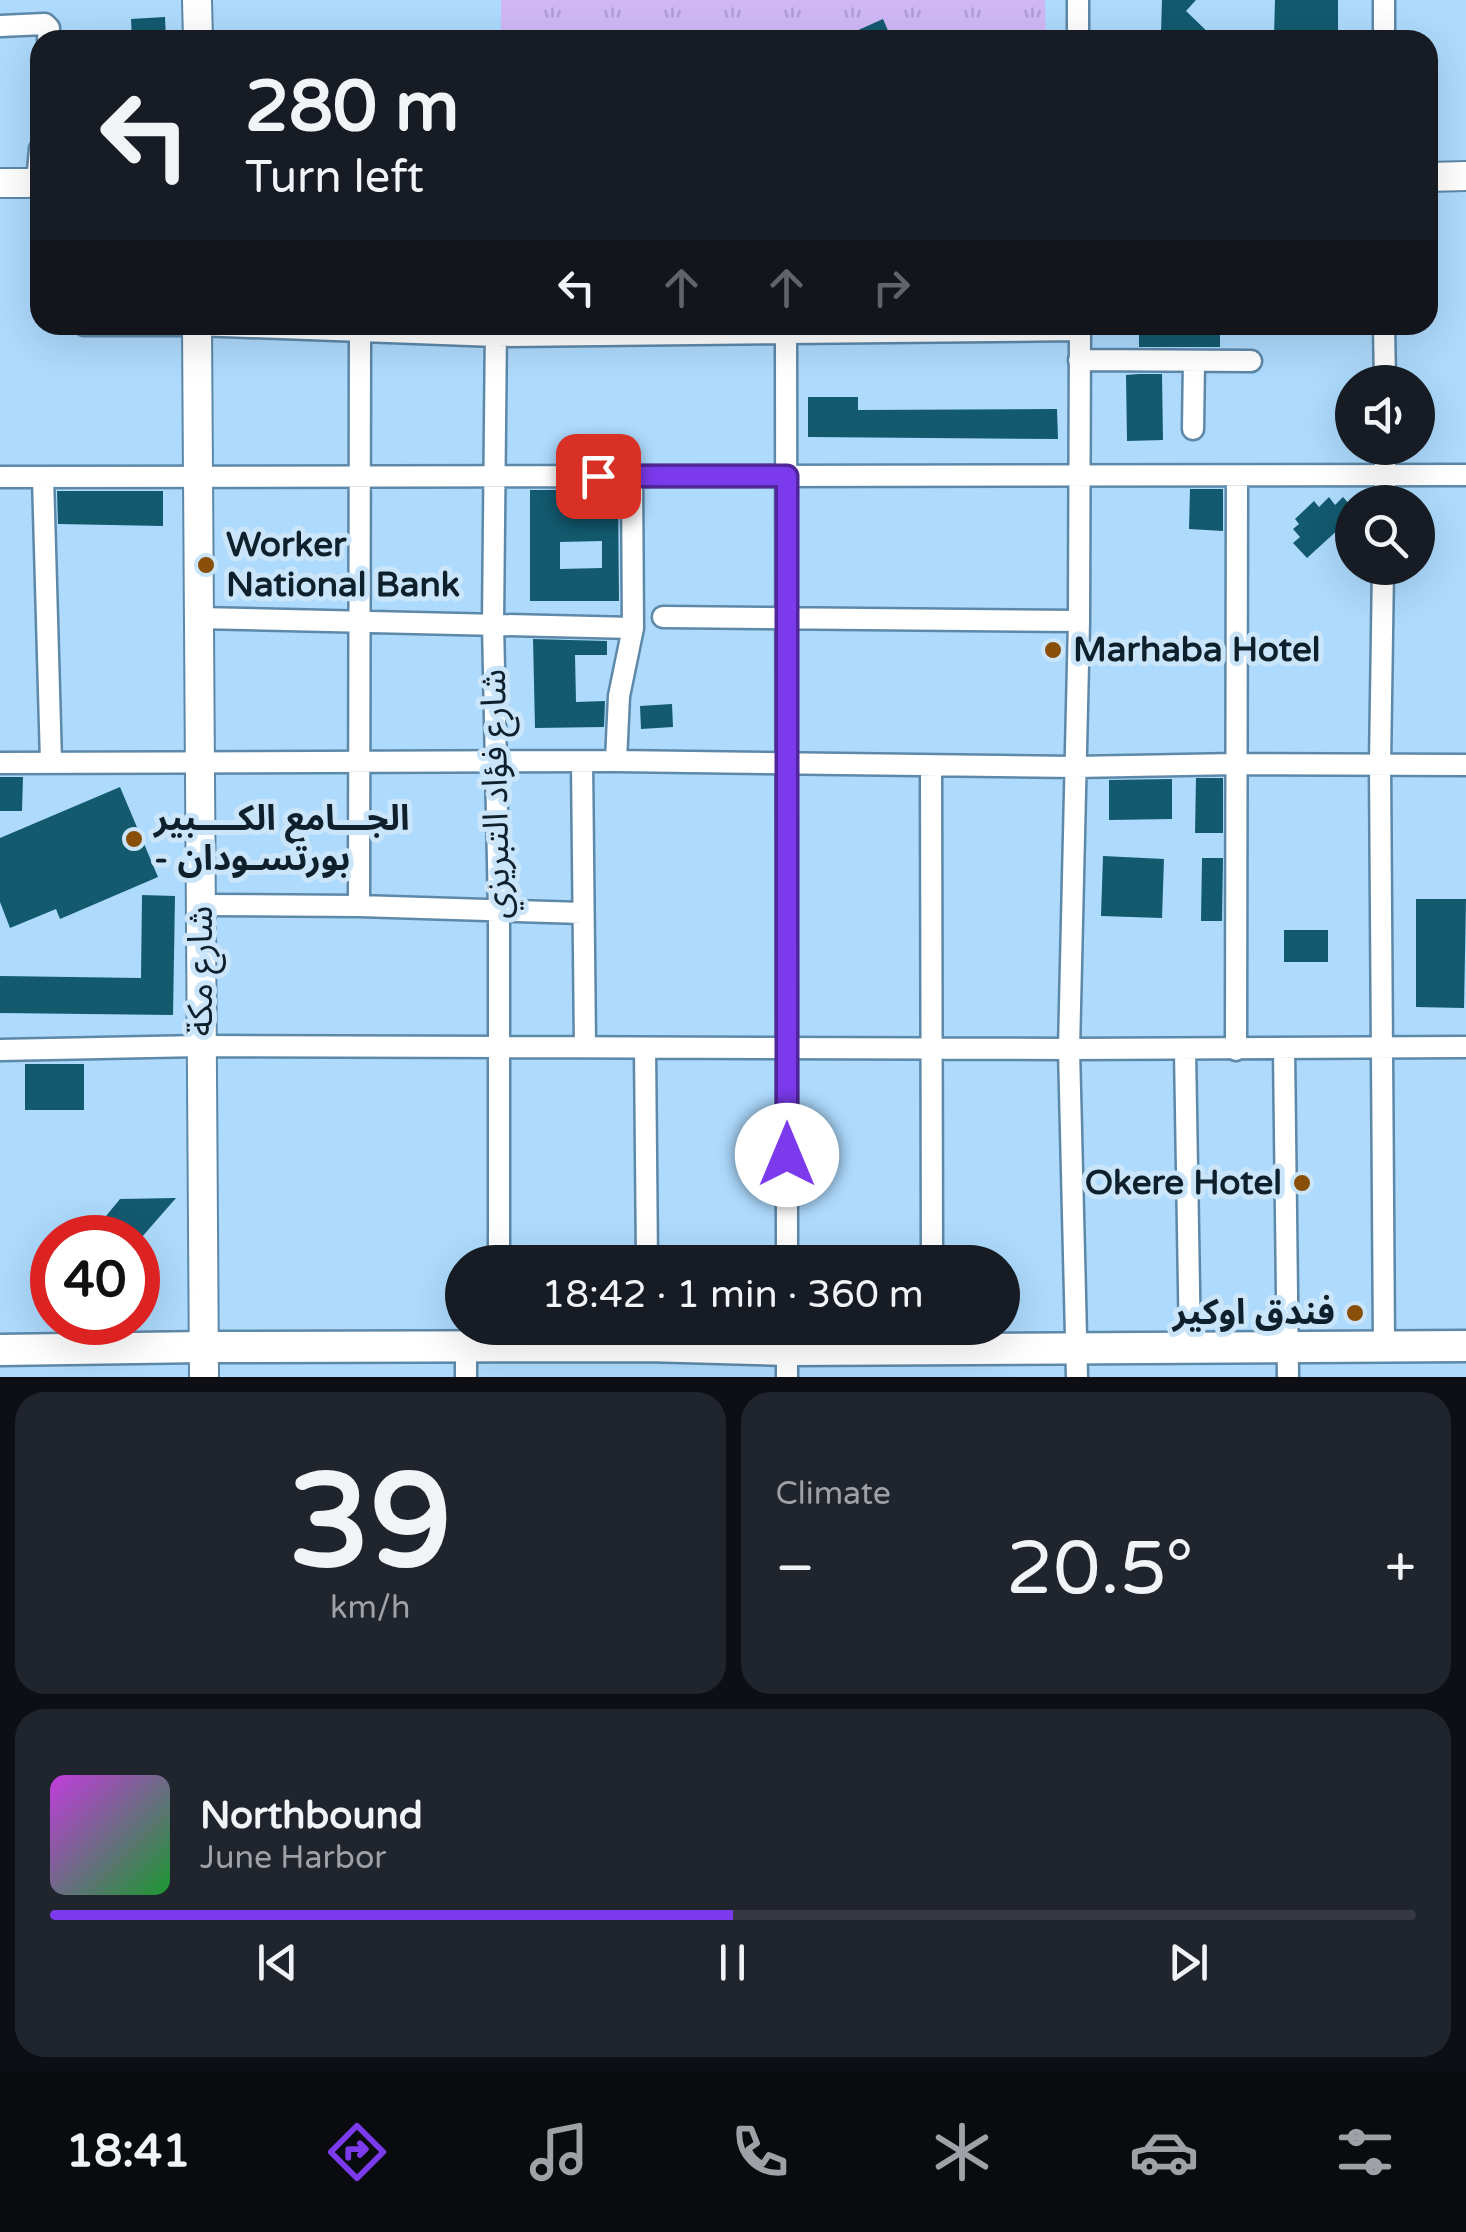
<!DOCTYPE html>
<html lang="en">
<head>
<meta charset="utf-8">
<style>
  :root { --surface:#171b24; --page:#20242c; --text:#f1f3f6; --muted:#9ea1a6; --line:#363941; --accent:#7c3aed }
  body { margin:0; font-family:"Varela Round","Noto Sans Arabic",sans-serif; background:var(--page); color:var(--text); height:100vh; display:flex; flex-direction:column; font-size:38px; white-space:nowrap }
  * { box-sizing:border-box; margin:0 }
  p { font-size:32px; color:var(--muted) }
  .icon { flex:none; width:55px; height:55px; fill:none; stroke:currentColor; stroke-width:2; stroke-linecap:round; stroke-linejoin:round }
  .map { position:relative; height:1377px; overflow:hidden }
  .drawer { display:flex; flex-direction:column; gap:15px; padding:15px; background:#0d0f14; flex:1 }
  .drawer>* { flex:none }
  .top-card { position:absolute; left:30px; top:30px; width:1408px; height:305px; border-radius:30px; box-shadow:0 10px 40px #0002; background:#171b24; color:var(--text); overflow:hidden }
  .buttons { position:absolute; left:1335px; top:365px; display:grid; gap:20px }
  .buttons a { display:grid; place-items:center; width:100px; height:100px; border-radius:50%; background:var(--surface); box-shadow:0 10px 40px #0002; font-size:50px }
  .speed { position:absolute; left:30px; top:1215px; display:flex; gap:20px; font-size:50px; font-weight:700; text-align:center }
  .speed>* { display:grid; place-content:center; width:130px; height:130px; border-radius:50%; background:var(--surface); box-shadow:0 10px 40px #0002; line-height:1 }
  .speed .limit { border:15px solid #d22; background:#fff; color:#111 }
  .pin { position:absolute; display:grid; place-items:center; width:85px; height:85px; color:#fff; margin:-42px; border-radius:20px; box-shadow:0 5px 15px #0006 }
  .me { position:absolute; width:110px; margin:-55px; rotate:0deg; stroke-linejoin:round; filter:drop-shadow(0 0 8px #0008) }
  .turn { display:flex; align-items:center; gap:35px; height:210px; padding:0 50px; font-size:45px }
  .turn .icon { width:130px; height:130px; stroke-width:2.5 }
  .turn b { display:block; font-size:70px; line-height:85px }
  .lanes { display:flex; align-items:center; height:95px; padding:0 50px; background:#0003; justify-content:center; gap:50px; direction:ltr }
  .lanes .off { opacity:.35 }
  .big { font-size:75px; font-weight:600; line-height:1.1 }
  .drawer .tile { flex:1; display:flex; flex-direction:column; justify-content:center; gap:15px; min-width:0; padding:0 35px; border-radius:30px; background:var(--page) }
  .drawer .dial { align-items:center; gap:0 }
  .dial b { font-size:130px; line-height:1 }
  .song { display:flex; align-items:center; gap:30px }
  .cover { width:120px; height:120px; border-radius:15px; background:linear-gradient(135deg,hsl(290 70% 55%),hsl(130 70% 35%)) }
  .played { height:10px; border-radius:5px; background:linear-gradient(90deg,var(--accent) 50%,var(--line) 50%) }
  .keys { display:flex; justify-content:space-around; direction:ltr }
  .heat { display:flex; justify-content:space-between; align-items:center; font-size:55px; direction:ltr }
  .drawer .tiles { flex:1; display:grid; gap:15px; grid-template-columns:1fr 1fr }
  .tile:last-child { grid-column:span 2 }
  .trip { position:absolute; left:445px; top:1245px; width:575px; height:100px; border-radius:50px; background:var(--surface); box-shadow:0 10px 40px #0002; font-weight:600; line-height:100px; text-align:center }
  .tabs { display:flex; height:160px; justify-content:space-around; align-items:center; background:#090b0e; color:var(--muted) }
  .tabs .icon { width:70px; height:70px }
  .tabs .active { color:var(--accent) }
  .tabs b { font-size:45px; color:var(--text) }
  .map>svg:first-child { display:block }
</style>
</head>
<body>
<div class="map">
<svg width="1466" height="1377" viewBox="0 0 1466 1377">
  <defs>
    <pattern id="park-tufts" width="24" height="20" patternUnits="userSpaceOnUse" patternTransform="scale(2.5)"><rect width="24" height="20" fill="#d0b8f7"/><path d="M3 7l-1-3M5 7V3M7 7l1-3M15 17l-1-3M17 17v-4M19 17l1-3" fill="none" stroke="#b19ed4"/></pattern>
  </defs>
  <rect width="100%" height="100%" fill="#addafd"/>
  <!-- park -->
  <path fill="url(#park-tufts)" d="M 501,0 L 1045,0 L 1046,40 L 501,40 Z"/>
  <!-- building -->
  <path fill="#135a6f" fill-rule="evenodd" d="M 1162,0 L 1196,0 L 1186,11 L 1216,40 L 1170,40 L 1161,32 Z
    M 1275,0 L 1338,0 L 1338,35 L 1274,35 Z
    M 165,17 L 166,40 L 132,40 L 131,19 Z
    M 883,19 L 892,40 L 836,40 Z
    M 1139,325 L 1220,325 L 1220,347 L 1139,347 Z
    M 1139,374 L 1162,374 L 1163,440 L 1127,441 L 1126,375 Z
    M 808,397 L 858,397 L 858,410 L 1057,409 L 1058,439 L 808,437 Z
    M 1190,489 L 1223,489 L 1223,531 L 1189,529 Z
    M 530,490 L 618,490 L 619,601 L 530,601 ZM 602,541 L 602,568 L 560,569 L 560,542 Z
    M 57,491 L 163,491 L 163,526 L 58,524 Z
    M 1329,497 L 1335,505 L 1343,497 L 1352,507 L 1352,517 L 1307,558 L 1293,543 L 1300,537 L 1293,529 L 1299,524 L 1295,519 L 1314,501 L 1319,507 Z
    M 533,639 L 607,641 L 607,655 L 575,655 L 576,702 L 605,701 L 604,727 L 535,728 Z
    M 672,704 L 673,727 L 641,729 L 640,706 Z
    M 0,777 L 23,777 L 22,811 L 0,811 Z
    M 1196,778 L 1223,778 L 1223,833 L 1195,833 Z
    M 1172,779 L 1172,819 L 1109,820 L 1109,780 Z
    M 120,787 L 158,877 L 60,919 L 56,909 L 10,928 L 0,902 L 0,838 Z
    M 1103,856 L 1164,859 L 1162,918 L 1101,916 Z
    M 1202,858 L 1223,858 L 1222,921 L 1201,921 Z
    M 142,895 L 175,896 L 173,1015 L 0,1013 L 0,976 L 141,978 Z
    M 1416,899 L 1466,899 L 1464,1008 L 1416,1007 Z
    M 1284,930 L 1328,930 L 1328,962 L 1284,962 Z
    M 25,1064 L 84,1064 L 84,1110 L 25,1110 Z
    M 176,1198 L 141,1238 L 99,1238 L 97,1227 L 120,1199 Z"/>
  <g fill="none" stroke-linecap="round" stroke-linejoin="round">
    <defs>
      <path id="minor" d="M 1078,0 L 1078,40
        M 0,26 L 45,24 L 49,28 L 48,40
        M 1384,40 L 1384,0
        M 37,183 L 40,149
        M 84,325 L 197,325 L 496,336 L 1080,330
        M 496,325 L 493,623 L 499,910 L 499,1262
        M 786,325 L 787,1262
        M 1384,325 L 1385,382
        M 1079,360 L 1251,361
        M 1193,429 L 1194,361
        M 0,477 L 1466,475
        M 43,477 L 51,762
        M 1385,502 L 1385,448
        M 1383,568 L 1380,764 L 1384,1345
        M 663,617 L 1079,621
        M 199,618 L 633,628
        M 616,761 L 619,696 L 633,628 L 632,476
        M 582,762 L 585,1046
        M 0,763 L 616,761 L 1075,767 L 1237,764 L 1466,765
        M 931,766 L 932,1262
        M 201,905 L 359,906 L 582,913
        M 359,906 L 360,333
        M 645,1048 L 647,1262
        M 1284,1049 L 1288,1377
        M 0,1050 L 200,1046 L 1069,1049 L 1466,1047
        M 1185,1050 L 1190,1348
        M 1236,1050 L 1237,476
        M 787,1328 L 787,1377
        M 932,1328 L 932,1349
        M 466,1348 L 466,1377
        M 1077,1377 L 1069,1049 L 1079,621 L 1080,325"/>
      <path id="major" d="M 197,0 L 198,40
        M 1428,177 L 1466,176
        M 0,183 L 40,183
        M 197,325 L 204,1377"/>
      <path id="highway" d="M 0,1350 L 204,1347 L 646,1346 L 787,1350 L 1466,1346"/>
    </defs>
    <!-- minor casing -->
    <use href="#minor" stroke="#5e88a8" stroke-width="25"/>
    <!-- major casing -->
    <use href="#major" stroke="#5e88a8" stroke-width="32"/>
    <!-- highway casing -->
    <use href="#highway" stroke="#5e88a8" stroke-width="35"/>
    <!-- minor -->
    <use href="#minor" stroke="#fff" stroke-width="20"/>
    <!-- major -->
    <use href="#major" stroke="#fff" stroke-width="28"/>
    <!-- highway -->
    <use href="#highway" stroke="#fff" stroke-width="30"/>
  </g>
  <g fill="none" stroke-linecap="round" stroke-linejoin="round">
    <defs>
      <path id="route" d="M 598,476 L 787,476 L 787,1155"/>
    </defs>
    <!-- route casing -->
    <use href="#route" stroke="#51269a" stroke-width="25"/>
    <!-- route -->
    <use href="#route" stroke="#7c3aed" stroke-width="18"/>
  </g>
  <!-- markers -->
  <g fill="#894e08" stroke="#cae5fa" stroke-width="4">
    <circle cx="206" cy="565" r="10"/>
    <circle cx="1053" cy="650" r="10"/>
    <circle cx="134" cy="839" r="10"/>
    <circle cx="1302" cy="1183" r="10"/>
    <circle cx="1355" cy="1313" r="10"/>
  </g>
  <g text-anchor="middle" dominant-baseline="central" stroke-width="10" stroke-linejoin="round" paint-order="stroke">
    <!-- poi labels -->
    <g font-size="35" font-weight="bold" fill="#0f202d" stroke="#cae5fa" text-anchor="start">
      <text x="226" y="545">Worker<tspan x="226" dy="40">National Bank</tspan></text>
      <text x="1073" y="650">Marhaba Hotel</text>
      <text x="154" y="819">الجـــامع الكــــبير<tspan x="154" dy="40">- بورتسـودان</tspan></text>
      <text x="1282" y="1183" text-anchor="end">Okere Hotel</text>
      <text x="1335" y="1313" text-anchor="end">فندق اوكير</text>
    </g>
    <!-- street labels -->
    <g font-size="35" fill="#0f202d" stroke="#cae5fa">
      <text transform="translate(496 794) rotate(-91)">شارع فؤاد التبريزي</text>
      <text transform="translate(201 971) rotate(-90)">شارع مكة</text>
    </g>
  </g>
</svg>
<div class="buttons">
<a><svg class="icon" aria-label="sound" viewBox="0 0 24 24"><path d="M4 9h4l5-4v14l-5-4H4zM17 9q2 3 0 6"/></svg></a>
<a><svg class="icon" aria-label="search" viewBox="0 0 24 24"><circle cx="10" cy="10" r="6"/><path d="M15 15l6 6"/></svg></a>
</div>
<div class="speed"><div class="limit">40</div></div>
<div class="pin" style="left:598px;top:476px;background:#d93025"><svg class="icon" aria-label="arrive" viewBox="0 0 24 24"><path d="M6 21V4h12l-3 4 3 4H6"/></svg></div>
<svg class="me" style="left:787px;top:1155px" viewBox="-20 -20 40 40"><circle r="19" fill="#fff"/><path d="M0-13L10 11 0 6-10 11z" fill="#7c3aed"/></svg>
<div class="trip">18:42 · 1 min · 360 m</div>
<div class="top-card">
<div class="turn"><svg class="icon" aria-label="left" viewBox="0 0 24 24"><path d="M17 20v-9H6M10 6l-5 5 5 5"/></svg><div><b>280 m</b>Turn left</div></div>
<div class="lanes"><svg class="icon" aria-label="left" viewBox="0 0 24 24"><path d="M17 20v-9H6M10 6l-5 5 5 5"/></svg><svg class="icon off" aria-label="ahead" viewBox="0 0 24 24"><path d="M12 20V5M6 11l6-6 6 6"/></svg><svg class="icon off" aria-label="ahead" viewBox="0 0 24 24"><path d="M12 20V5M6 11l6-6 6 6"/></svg><svg class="icon off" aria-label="right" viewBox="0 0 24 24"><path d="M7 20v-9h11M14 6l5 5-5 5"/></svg></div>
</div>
</div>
<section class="drawer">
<div class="tiles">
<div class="tile dial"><b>39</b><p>km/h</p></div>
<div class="tile"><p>Climate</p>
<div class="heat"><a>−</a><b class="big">20.5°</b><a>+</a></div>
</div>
<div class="tile">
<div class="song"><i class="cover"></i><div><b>Northbound</b><p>June Harbor</p></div></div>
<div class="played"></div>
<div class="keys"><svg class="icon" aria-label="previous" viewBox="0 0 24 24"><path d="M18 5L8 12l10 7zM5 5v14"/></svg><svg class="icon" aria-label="pause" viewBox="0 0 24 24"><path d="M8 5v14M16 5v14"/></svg><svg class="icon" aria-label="next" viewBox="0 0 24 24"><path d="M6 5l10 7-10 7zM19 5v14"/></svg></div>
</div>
</div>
</section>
<nav class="tabs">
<b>18:41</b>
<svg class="icon active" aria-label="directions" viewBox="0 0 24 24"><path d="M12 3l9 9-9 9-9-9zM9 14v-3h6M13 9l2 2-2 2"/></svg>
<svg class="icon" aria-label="music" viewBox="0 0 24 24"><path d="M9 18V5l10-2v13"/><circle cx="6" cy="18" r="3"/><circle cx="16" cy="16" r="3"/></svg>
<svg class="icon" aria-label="phone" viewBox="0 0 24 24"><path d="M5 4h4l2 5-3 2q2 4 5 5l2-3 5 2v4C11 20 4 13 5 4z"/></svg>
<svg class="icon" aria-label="climate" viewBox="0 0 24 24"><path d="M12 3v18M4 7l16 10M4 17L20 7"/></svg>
<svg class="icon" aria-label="car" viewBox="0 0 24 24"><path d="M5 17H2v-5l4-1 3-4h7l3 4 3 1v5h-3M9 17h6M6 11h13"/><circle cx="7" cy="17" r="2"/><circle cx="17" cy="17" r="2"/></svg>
<svg class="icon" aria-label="filters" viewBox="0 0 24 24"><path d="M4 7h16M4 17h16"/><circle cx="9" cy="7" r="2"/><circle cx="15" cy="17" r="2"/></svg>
</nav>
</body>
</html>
